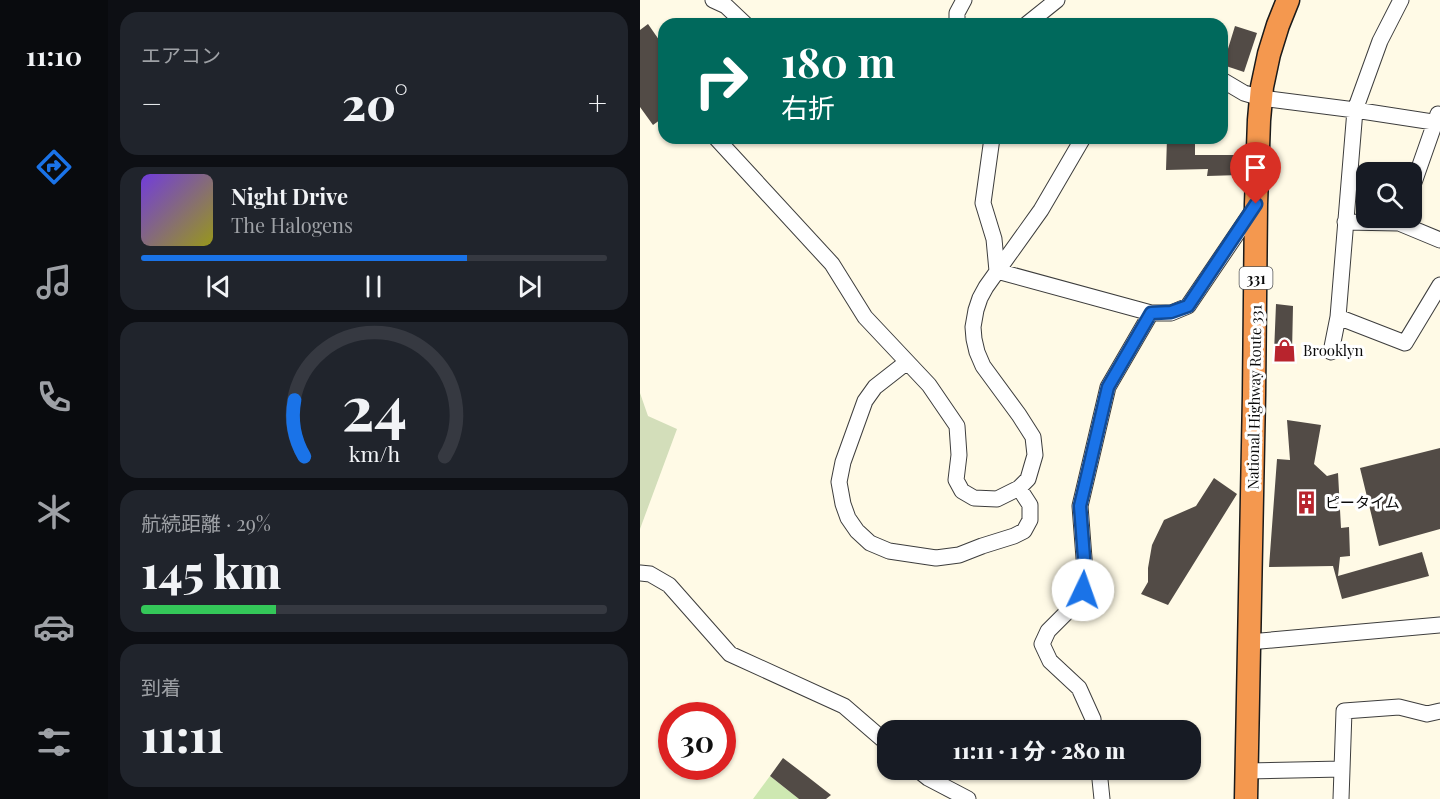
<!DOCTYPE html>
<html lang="ja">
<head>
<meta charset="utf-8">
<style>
  :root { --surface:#171b24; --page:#20242c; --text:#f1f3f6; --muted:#9ea1a6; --line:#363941; --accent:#1a73e8 }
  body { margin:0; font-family:"Playfair Display","Noto Sans JP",serif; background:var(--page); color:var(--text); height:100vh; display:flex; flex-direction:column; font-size:22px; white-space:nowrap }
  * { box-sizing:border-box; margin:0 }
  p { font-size:20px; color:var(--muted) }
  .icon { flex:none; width:33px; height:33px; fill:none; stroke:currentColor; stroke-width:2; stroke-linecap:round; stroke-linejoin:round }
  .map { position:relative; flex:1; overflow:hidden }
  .drawer { display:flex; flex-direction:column; gap:12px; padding:12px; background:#0d0f14; width:532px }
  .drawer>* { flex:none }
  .hud { position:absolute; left:18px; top:18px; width:570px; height:126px; border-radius:18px; box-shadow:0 2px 4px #0004; background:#00695c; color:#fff; overflow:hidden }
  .tools { position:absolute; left:716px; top:162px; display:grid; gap:12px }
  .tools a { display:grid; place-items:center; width:66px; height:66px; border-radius:12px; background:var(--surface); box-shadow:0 2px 4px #0004; font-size:30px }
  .speed { position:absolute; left:18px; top:702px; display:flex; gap:12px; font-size:30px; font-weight:700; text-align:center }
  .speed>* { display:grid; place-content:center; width:78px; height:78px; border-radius:50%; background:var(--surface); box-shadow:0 2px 4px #0004; line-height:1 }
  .speed .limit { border:9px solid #d22; background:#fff; color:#111 }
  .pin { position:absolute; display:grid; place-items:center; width:51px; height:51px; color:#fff; margin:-62px -26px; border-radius:50% 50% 50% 0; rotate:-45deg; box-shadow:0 0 6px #0007 }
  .pin .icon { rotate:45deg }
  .me { position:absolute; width:66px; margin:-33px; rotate:3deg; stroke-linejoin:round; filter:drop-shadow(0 0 4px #0008) }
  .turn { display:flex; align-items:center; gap:21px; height:126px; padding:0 24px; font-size:27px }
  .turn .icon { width:78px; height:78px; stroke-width:2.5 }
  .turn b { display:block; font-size:42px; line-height:51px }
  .big { font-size:45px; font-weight:800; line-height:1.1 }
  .drawer .tile { flex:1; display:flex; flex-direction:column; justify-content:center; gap:9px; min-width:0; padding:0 21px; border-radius:18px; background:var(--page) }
  .drawer .dial { align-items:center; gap:0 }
  .dial svg { height:156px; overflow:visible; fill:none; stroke:var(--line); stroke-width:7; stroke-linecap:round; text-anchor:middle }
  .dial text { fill:var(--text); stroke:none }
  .song { display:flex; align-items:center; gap:18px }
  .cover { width:72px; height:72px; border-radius:9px; background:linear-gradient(135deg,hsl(260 70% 55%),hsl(60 70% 35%)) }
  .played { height:6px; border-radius:3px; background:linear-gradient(90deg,var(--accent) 70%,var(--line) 70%) }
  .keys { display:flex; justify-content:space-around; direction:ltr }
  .heat { display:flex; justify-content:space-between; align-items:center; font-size:33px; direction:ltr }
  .charge { height:9px; border-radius:4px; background:linear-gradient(90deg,#34c759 29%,var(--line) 0) }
  .trip { position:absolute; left:237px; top:720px; width:324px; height:60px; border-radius:18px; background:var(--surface); box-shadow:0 2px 4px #0004; font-weight:800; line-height:60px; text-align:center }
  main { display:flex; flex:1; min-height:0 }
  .dock { display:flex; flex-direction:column; width:108px; justify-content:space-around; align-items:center; background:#090b0e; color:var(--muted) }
  .dock .icon { width:42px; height:42px }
  .dock .current { color:var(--accent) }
  .dock b { font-size:27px; color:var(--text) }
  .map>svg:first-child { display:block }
</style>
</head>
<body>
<main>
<nav class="dock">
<b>11:10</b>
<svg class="icon current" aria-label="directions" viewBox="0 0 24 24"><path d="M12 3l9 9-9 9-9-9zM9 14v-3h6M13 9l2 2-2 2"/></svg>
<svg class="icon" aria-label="music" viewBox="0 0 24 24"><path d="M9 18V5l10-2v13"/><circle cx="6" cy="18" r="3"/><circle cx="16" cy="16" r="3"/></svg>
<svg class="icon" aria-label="phone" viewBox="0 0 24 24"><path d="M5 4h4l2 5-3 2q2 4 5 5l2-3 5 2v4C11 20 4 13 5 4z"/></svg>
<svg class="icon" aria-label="climate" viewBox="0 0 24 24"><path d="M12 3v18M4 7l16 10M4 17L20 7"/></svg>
<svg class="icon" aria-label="car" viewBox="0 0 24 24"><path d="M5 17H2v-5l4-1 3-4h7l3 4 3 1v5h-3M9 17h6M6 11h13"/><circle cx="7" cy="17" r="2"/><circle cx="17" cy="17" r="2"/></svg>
<svg class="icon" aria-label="filters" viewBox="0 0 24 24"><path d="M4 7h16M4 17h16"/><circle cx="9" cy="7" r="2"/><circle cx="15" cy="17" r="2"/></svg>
</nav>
<section class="drawer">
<div class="tile"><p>エアコン</p>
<div class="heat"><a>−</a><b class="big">20°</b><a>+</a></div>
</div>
<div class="tile">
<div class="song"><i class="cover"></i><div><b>Night Drive</b><p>The Halogens</p></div></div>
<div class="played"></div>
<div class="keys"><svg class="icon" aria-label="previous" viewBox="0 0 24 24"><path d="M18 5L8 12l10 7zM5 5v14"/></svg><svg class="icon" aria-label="pause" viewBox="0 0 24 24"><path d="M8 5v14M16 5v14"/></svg><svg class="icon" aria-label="next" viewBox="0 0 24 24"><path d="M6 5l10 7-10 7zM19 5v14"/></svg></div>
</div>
<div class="tile dial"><svg viewBox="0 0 100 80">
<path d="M14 69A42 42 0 1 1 86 69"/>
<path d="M14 69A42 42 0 0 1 9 40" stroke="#1a73e8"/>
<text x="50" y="56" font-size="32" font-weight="700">24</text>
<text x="50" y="72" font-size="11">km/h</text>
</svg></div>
<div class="tile"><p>航続距離 · 29%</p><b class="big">145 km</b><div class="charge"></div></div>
<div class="tile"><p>到着</p><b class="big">11:11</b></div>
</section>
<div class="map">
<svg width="800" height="799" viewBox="0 0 800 799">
  <rect width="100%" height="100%" fill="#fffae6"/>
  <!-- green -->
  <path fill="#cee8b2" d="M 130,776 L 159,799 L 113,799 Z"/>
  <!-- cemetery -->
  <path fill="#d3deba" d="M 0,393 L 8,416 L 37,429 L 0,529 Z"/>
  <!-- building -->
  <path fill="#524b46" d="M 8,24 L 24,47 L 24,50 L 20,53 L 24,58 L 24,117 L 13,125 L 0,107 L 0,30 Z
    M 595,26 L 617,33 L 604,72 L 583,65 Z
    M 527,138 L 555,138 L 555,155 L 601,155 L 600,175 L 567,176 L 568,169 L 526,170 Z
    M 636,304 L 653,306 L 652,353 L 634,353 Z
    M 647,420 L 681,425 L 674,464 L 687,476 L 698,473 L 701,528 L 709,527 L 710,556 L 700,557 L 698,576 L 782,552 L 789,576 L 702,599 L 693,566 L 629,567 L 637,459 L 650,460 Z
    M 800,448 L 800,529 L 739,546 L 720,468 Z
    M 574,478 L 597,494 L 528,605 L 501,594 L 508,582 L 508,568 L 512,545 L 524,520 L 556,506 Z
    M 143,758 L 168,777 L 191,795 L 186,799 L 159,799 L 130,776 Z"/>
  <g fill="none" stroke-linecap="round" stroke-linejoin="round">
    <defs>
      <path id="minor" d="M 73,0 L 86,6 L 105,24
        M 761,0 L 740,41 L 715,110 L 698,317 L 765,343 L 800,285
        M 317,24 L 317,13 L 324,0
        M 387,24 L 417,0
        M 582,80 L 604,93 L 621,98 L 715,110 L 800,123
        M 76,138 L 192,264 L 225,317 L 289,385 L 317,426 L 319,455 L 316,480 L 322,491 L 334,498 L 357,499 L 379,488 L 388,479 L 395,455 L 393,437 L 379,415 L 343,366 L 337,352 L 334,339 L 333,327 L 336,310 L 340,298 L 346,287 L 401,210 L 443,138
        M 352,138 L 343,203 L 354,239 L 357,271
        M 771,191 L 798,114
        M 705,222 L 759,223 L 761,218
        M 759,223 L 800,240
        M 357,271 L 511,313 L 531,313 L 548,306 L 615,207
        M 691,352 L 698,317
        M 267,362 L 235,387 L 225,401 L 203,462 L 199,482 L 203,504 L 208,518 L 217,531 L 230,543 L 249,551 L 296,558 L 319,555 L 342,546 L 374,536 L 384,531 L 390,520 L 390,505 L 379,488
        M 0,573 L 10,574 L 29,585 L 90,654 L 204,706 L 248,744
        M 609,642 L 800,625
        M 454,730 L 453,719 L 439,688 L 410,661 L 402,644 L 408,631 L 432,607 L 443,590 L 445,571 L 440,506 L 468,387 L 511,313
        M 278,770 L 288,778 L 328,799
        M 459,770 L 462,799
        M 607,771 L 702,769
        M 701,799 L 704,711 L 759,707 L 787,714 L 800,711"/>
      <path id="highway" d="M 606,799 L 614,395 L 616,204 L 619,120 L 622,87 L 629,54 L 638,25 L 648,0"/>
    </defs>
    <!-- minor casing -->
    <use href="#minor" stroke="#3d3d3d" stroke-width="17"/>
    <!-- highway casing -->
    <use href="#highway" stroke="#1b1b1b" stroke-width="25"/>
    <!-- minor -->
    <use href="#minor" stroke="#fff" stroke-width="15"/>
    <!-- highway -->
    <use href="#highway" stroke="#f4984f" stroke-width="22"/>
  </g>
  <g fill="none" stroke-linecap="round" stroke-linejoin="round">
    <defs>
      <path id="route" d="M 443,590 L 445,571 L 440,506 L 468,387 L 511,313 L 531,312 L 548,306 L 616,204"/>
    </defs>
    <!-- route casing -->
    <use href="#route" stroke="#114b97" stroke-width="15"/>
    <!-- route -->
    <use href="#route" stroke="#1a73e8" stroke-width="10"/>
  </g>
  <!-- icons -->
  <defs>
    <symbol id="shop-bare" viewBox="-9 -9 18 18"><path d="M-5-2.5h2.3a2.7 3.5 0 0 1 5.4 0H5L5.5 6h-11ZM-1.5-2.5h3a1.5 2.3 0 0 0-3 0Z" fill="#b8242d" stroke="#fff" stroke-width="2.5" paint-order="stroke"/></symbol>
    <symbol id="building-bare" viewBox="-9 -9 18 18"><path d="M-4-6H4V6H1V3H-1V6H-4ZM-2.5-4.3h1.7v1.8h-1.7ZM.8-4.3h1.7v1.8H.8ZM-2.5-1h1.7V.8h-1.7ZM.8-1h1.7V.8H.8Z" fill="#b8242d" stroke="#fff" stroke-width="2.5" paint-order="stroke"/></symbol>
  </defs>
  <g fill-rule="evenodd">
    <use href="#shop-bare" x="628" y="334" width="33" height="33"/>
    <use href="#building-bare" x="650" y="486" width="33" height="33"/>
  </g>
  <g text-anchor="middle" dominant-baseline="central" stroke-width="6" stroke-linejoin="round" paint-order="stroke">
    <!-- shield labels -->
    <rect fill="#fff" stroke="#545454" stroke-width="1.5" x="599.5" y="267" width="33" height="22" rx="4.5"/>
    <g font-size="14" font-weight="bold" fill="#0a0a0a">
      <text x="616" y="278">331</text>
    </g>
    <!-- poi labels -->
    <g font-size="15" fill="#0a0a0a" stroke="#fff" text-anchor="start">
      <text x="663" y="350">Brooklyn</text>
      <text x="685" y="502">ピータイム</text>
    </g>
    <!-- street labels -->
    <g font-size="15" fill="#0a0a0a" stroke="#fff">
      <text transform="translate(614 397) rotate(-89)">National Highway Route 331</text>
    </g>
  </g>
</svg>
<div class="tools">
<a><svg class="icon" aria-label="search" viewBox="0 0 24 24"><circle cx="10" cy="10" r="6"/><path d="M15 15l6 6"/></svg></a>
</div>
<div class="speed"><div class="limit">30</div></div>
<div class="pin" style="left:616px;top:204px;background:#d93025"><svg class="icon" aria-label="arrive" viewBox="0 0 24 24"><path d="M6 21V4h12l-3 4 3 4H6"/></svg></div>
<svg class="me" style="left:443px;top:590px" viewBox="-20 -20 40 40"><circle r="19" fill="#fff"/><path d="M0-13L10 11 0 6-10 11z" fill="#1a73e8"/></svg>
<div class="trip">11:11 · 1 分 · 280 m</div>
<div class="hud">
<div class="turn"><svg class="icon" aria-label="right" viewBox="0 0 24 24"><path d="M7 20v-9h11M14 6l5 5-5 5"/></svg><div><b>180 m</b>右折</div></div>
</div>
</div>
</main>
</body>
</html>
